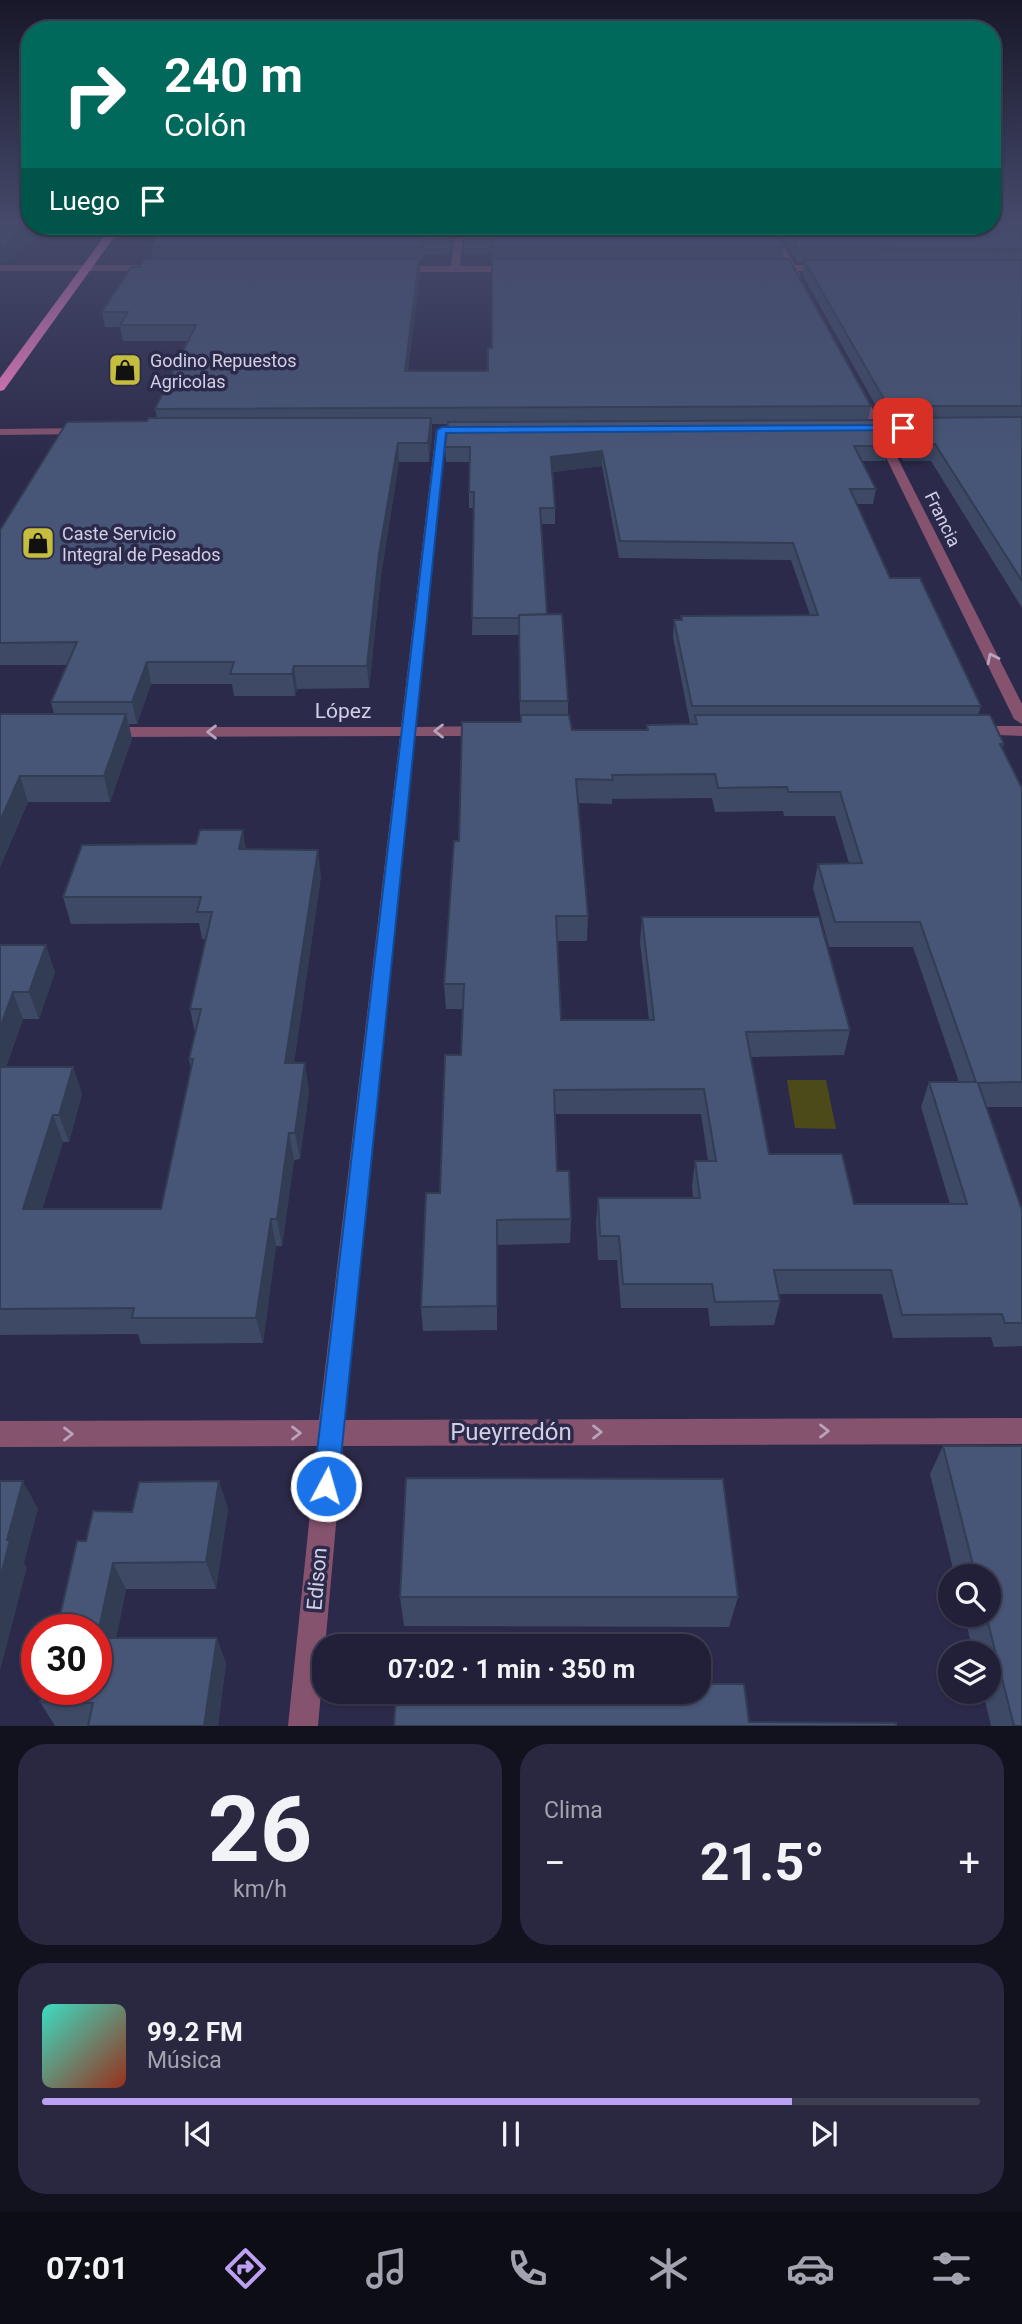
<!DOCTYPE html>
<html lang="es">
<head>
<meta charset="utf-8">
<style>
  :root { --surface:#212038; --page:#292840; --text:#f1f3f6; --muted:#a2a3ae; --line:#3e3e53; --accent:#bca0f2 }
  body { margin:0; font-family:Roboto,sans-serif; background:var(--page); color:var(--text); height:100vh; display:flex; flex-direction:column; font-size:26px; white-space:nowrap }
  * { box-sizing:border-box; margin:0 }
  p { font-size:23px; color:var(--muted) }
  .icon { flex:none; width:38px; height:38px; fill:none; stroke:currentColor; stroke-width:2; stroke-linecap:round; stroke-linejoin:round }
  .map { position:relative; height:1726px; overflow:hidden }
  .drawer { display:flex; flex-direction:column; gap:18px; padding:18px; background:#12121f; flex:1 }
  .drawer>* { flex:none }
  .banner { position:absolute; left:21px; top:21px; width:980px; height:214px; border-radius:28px; box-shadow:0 2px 5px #0004,0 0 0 2px var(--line); background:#00695c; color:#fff; overflow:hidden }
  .fabs { position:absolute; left:938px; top:1564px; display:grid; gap:14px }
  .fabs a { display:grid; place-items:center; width:63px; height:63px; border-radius:50%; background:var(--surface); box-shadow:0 2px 5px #0004,0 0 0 2px var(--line); font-size:35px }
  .speed { position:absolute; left:21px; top:1614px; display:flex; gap:14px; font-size:35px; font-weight:700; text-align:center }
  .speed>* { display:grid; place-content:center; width:91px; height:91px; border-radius:50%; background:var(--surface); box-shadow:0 2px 5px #0004,0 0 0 2px var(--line); line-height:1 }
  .speed .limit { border:10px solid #d22; background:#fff; color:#111 }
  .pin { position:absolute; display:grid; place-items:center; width:60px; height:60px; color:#fff; margin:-30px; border-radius:14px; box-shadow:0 4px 10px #0006 }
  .me { position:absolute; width:77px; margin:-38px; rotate:6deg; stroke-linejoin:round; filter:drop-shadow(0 0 5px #0008) }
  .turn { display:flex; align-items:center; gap:24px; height:147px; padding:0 28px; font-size:32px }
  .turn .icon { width:91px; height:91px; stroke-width:2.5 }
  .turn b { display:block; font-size:49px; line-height:60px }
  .then { display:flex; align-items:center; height:66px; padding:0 28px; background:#0003; gap:14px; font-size:26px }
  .big { font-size:52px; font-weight:700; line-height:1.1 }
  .drawer .widget { flex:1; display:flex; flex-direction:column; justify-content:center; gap:10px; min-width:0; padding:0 24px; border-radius:28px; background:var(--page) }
  .drawer .dial { align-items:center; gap:0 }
  .dial b { font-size:91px; line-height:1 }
  .song { display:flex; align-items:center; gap:21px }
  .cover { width:84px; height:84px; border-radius:10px; background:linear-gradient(135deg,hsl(170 70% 55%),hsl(10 70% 35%)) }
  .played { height:7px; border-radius:4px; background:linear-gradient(90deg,var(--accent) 80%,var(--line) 80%) }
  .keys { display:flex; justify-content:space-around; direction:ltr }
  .heat { display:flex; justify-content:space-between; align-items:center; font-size:38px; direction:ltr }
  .drawer .tiles { flex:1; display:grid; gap:18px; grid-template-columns:1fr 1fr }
  .widget:last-child { grid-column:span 2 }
  .trip { position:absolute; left:312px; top:1634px; width:399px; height:70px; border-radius:28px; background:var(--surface); box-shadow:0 2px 5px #0004,0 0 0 2px var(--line); font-weight:700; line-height:70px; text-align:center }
  .dock { display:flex; height:112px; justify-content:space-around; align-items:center; background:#0d0d16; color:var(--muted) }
  .dock .icon { width:49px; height:49px }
  .dock .active { color:var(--accent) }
  .dock b { font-size:32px; color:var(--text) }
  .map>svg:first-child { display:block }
</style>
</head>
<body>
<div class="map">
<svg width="1022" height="1726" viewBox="0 0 1022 1726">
  <rect width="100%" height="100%" fill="#2c2a4a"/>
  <!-- water -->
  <path fill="#4d4a1a" d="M 787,1080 L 826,1080 L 836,1129 L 795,1128 Z"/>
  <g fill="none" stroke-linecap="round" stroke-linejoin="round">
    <!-- minor -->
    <path fill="#86536f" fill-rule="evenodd" d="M 765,226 L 773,226 L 795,265 L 826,265 L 830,268 L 826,271 L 798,271 L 801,276 L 797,279 L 790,271 L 767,270 L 770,265 L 787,265 Z
      M 459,232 L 463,234 L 460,266 L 514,266 L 518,269 L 514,272 L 395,272 L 391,269 L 395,266 L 451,266 L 455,234 Z
      M 0,265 L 154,265 L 158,268 L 154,271 L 0,271 Z
      M 854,388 L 862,388 L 881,425 L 913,425 L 918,428 L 913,431 L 884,431 L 1022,704 L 1022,724 L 1014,719 L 873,431 L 857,431 L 852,428 L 857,425 L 870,425 L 853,390 Z
      M 441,427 L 446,430 L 416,727 L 487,726 L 495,731 L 487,736 L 415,736 L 345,1420 L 1022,1418 L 1022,1444 L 343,1446 L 318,1726 L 288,1726 L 317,1446 L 0,1447 L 0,1421 L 319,1420 L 400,736 L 109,737 L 101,732 L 109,727 L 401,727 L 436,430 Z
      M 0,429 L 84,428 L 89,431 L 84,434 L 0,435 Z
      M 973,726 L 1022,726 L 1022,736 L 968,734 L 965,731 Z"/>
    <!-- highway -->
    <path fill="#fe80c9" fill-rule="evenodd" d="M 112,226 L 122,226 L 4,390 L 0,391 L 0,378 Z"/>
  </g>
  <!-- wall -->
  <path fill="#3d4965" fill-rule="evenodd" d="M 1022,221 L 1022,608 L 931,461 L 903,461 L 890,435 L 893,422 L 885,422 L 802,274 L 804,262 L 797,262 L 779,231 L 780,226 L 992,226 Z
    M 164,226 L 772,226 L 784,247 L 782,259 L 871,406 L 868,420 L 889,446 L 886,461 L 862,461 L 876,489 L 873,504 L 857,504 L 890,578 L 981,706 L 978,715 L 1004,744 L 1002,748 L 1022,788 L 1022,1107 L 986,1107 L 1022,1210 L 1022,1346 L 994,1347 L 991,1337 L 893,1338 L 882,1294 L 779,1294 L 780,1301 L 774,1325 L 710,1326 L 708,1308 L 621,1308 L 617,1260 L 598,1260 L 596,1222 L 598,1198 L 693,1198 L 692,1186 L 695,1161 L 708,1161 L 701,1114 L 555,1114 L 557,1171 L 571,1219 L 570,1243 L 497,1245 L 497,1330 L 423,1331 L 421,1307 L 461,1055 L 463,1009 L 446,1009 L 444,984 L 459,841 L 520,722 L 519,635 L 472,635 L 474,508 L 469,508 L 469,462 L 446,462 L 445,447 L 448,424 L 432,424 L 432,437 L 429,462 L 399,462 L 381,575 L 369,688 L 297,689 L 295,696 L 234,696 L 232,684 L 151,684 L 137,724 L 129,724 L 132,739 L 110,802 L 28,802 L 0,867 L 0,714 L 54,714 L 51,702 L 67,665 L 0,665 L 0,530 L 147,421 L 157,418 L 155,409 L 188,341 L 123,341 L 120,327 L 105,327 L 102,312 L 139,267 L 153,259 L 151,247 ZM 458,230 L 464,232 L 464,254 L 492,254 L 492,348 L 488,371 L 408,371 L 420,274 L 419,262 L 421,262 L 422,255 L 450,254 L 452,234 ZM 602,466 L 619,558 L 791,560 L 810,615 L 681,616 L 681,620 L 674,620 L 673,637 L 690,724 L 694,724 L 647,725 L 646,730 L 572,730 L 568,715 L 568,701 L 547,614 L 541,524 L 555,524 L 555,508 L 553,472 ZM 712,798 L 715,812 L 783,811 L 784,816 L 835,816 L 849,863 L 818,864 L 813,888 L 829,947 L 913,947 L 959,1082 L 929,1082 L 921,1107 L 950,1204 L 854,1204 L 769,1154 L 751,1057 L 844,1055 L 850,1030 L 642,917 L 640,942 L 649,1020 L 561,1020 L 557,941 L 587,941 L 588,916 L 578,803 L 612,804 L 612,799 Z
    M 246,849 L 321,876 L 294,1063 L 309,1090 L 300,1159 L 294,1160 L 282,1246 L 276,1246 L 263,1343 L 141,1344 L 138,1334 L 0,1335 L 0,945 L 55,972 L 39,1019 L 23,1019 L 6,1067 L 73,1067 L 82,1094 L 69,1142 L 63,1142 L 42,1209 L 161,1209 L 191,1069 L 189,1059 L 195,1033 L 190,1009 L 206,939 L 202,939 L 199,923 L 71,924 L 63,897 Z
    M 943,1446 L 1022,1446 L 1022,1726 L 991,1726 L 983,1692 L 989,1692 L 989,1654 L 974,1654 L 964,1615 L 989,1615 L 989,1577 L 955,1577 L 930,1474 Z
    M 219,1481 L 228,1509 L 216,1589 L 126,1589 L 116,1638 L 226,1663 L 218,1726 L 55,1726 L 40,1702 L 86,1541 L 132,1512 Z
    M 400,1597 L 738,1597 L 729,1627 L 404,1626 Z"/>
  <!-- shaded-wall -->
  <path fill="#323c53" d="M 30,221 L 30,226 L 43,226 L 7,262 L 0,263 L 0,247 Z
    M 451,226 L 458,226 L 458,230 L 452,234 L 450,254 L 449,239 Z
    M 422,239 L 422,255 L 421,262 L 421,247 Z
    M 419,259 L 420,274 L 406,387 L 405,371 Z
    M 431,418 L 432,437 L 429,462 L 428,443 Z
    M 398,443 L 399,462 L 381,575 L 369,688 L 367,666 L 379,554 Z
    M 602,451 L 602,466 L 551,472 L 551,457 Z
    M 147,662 L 151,684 L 137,724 L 132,702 Z
    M 294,666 L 297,689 L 295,696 L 292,674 Z
    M 126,714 L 132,739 L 110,802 L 104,776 Z
    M 20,776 L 28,802 L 0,867 L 0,821 Z
    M 243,830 L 247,856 L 239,849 Z
    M 318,850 L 321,876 L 290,1090 L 285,1063 Z
    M 46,945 L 55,972 L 39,1019 L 29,992 Z
    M 13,992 L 23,1019 L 0,1083 L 0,1028 Z
    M 305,1063 L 309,1090 L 300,1159 L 295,1133 Z
    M 73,1067 L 82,1094 L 69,1142 L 59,1115 Z
    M 53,1115 L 63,1142 L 34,1236 L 23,1209 Z
    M 289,1133 L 294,1160 L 282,1246 L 277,1219 Z
    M 271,1219 L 276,1246 L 263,1343 L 256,1318 Z
    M 23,1481 L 38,1509 L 24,1563 L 27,1567 L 0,1671 L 0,1579 L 7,1540 Z
    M 219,1481 L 228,1509 L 216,1589 L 206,1562 Z
    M 113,1563 L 126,1589 L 111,1664 L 97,1638 Z
    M 217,1638 L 226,1663 L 218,1726 L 204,1726 Z"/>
  <!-- building -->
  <path fill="#475576" stroke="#323c53" stroke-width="2" fill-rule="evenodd" d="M 0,221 L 30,221 L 3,247 L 0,247 Z
    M 992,221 L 1022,221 L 1022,249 L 798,248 L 785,226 L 992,226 Z
    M 164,226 L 451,226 L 449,239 L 422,239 L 421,247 L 151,247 Z
    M 464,226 L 772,226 L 784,247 L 492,247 L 492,239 L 463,239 Z
    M 144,259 L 419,259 L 405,371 L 488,371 L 488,348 L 492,348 L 492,259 L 789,259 L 871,406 L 155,409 L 196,325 L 120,325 L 128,312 L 102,312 L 131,267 L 139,267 Z
    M 804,260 L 1022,260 L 1022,406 L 888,406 Z
    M 1022,417 L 1022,581 L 935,444 L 907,444 L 893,418 Z
    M 149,418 L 431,418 L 428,443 L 398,443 L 379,554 L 367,666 L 294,666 L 292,674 L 230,674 L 234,662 L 147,662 L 132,702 L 51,702 L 77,642 L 0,643 L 0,530 L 67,422 L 147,421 Z
    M 876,420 L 889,446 L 854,446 L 876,489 L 850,489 L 890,578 L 920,578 L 981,706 L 692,706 L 674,620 L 682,620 L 681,616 L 818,615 L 793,543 L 620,541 L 602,451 L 551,457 L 555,508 L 540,508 L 547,614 L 519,615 L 519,618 L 472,618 L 474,492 L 469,492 L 470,447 L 445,447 L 448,422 Z
    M 562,614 L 568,701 L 520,701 L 519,615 Z
    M 0,714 L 126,714 L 104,776 L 20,776 L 0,821 Z
    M 521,715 L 569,715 L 572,730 L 648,730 L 647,725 L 697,724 L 695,715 L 990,715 L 1004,744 L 1000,744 L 1022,788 L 1022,1082 L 978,1083 L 1022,1210 L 1022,1323 L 1005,1323 L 1002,1314 L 902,1315 L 891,1270 L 774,1270 L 780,1301 L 715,1302 L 712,1284 L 623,1284 L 619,1236 L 600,1236 L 598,1198 L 700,1198 L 695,1161 L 716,1161 L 704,1089 L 554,1090 L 557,1171 L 569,1171 L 571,1219 L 497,1220 L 497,1306 L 421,1307 L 426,1193 L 440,1193 L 445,1055 L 461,1055 L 464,984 L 444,984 L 454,841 L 459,841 L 462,722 L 521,722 ZM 715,774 L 718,788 L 787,787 L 788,792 L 840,792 L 862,863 L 818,864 L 835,922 L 920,922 L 976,1082 L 929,1082 L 967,1204 L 854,1204 L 842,1154 L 769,1154 L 746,1032 L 850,1030 L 819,917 L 642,917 L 654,1020 L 561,1020 L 556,916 L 588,916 L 576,779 L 613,780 L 612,775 Z
    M 200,830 L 243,830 L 239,849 L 318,850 L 285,1063 L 305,1063 L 295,1133 L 289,1133 L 277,1219 L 271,1219 L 256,1318 L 132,1318 L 134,1308 L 0,1309 L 0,1067 L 73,1067 L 59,1115 L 53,1115 L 23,1209 L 161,1209 L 193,1059 L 189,1059 L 201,1009 L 190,1009 L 212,912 L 197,912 L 201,897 L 63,897 L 82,845 L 196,844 Z
    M 0,945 L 46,945 L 29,992 L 13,992 L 0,1028 Z
    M 943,1446 L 1022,1446 L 1022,1726 L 1014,1726 L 986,1615 L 989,1615 L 989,1577 L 976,1577 Z
    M 406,1478 L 723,1479 L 738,1597 L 400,1597 Z
    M 0,1481 L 23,1481 L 7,1540 L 10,1540 L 0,1579 Z
    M 219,1481 L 206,1562 L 113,1563 L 97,1638 L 217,1638 L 204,1726 L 88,1726 L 93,1703 L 40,1702 L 43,1689 L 96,1689 L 96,1629 L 57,1629 L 77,1541 L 86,1541 L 93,1511 L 132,1512 L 139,1482 Z
    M 698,1684 L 744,1684 L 749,1722 L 896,1723 L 896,1726 L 394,1726 L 396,1692 L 698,1692 Z"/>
  <!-- one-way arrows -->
  <defs><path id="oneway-chevron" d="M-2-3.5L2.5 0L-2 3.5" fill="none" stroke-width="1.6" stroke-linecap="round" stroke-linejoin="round" transform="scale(1.75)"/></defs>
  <g stroke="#b7a4bc">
    <use href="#oneway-chevron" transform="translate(992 658) rotate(-116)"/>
    <use href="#oneway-chevron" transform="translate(439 731) rotate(180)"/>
    <use href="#oneway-chevron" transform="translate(212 732) rotate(180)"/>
    <use href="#oneway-chevron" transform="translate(824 1431)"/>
    <use href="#oneway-chevron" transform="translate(597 1432)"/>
    <use href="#oneway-chevron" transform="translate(296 1433)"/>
    <use href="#oneway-chevron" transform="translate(68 1434)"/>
  </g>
  <!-- sky -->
  <linearGradient id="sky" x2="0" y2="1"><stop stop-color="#181729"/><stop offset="0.48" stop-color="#454a6b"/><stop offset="1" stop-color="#454a6b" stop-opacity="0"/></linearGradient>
  <rect width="1022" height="462" fill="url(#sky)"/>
  <!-- route -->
  <path fill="#1a73e8" stroke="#114b97" stroke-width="2" d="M 903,425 L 907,430 L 446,433 L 338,1486 L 334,1495 L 326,1498 L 317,1495 L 313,1486 L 437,430 L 442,427 Z"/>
  <!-- icons -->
  <defs>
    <symbol id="shop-square" viewBox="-11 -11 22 22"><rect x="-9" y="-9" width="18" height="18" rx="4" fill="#c4bd3e" stroke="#2c2a4a"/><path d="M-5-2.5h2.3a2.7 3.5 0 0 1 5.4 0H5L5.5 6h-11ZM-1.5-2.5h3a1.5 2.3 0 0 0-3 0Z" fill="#111"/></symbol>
  </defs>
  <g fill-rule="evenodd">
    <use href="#shop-square" x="106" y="351" width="38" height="38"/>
    <use href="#shop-square" x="19" y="524" width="38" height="38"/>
  </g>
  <g text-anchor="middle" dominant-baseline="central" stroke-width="7" stroke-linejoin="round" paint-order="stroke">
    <!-- far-poi labels -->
    <g font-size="18" fill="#d1d0e5" stroke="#2c2a4a" text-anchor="start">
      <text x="150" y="360">Godino Repuestos<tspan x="150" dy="21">Agricolas</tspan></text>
      <text x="62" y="533">Caste Servicio<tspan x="62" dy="21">Integral de Pesados</tspan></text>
    </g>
    <!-- far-street labels -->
    <g font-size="18" fill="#d1d0e5" stroke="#2c2a4a">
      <text transform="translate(943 519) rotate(64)">Francia</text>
    </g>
    <!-- street labels -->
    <g font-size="21" fill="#d1d0e5" stroke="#2c2a4a">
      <text x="343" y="711">López</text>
      <text transform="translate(317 1579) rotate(-85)">Edison</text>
    </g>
    <!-- near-street labels -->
    <g font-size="24" fill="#d1d0e5" stroke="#2c2a4a">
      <text x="511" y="1432">Pueyrredón</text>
    </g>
  </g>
</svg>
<div class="fabs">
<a><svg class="icon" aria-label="search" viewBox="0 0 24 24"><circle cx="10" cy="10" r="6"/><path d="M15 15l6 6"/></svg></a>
<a><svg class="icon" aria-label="layers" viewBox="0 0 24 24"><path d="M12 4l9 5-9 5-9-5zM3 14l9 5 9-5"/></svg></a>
</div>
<div class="speed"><div class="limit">30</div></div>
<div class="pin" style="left:903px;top:428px;background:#d93025"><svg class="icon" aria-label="arrive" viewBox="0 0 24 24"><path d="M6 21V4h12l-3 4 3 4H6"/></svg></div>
<svg class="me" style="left:326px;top:1486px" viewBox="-20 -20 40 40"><circle r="17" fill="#1a73e8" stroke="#fff" stroke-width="3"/><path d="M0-11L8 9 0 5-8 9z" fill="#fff"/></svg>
<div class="trip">07:02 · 1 min · 350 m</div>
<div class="banner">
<div class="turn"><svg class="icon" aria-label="right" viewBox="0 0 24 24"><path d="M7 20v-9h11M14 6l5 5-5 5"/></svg><div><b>240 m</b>Colón</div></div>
<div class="then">Luego<svg class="icon" aria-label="arrive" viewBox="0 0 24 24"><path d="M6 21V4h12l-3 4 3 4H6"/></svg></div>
</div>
</div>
<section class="drawer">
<div class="tiles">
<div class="widget dial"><b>26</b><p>km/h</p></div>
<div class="widget"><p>Clima</p>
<div class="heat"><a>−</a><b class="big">21.5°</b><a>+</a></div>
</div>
<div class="widget">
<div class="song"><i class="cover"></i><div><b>99.2 FM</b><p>Música</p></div></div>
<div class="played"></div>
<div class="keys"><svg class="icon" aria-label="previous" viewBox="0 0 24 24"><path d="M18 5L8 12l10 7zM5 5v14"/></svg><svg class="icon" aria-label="pause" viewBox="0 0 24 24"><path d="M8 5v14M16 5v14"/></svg><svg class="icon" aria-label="next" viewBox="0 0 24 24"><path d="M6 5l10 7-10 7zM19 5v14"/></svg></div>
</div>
</div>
</section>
<nav class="dock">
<b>07:01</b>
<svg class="icon active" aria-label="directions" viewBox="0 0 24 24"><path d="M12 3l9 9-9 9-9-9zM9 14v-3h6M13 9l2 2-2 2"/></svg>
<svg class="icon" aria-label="music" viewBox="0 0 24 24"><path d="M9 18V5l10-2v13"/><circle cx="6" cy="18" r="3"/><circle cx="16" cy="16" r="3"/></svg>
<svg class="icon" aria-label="phone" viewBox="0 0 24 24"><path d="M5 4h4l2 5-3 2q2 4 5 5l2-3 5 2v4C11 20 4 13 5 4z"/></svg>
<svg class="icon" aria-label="climate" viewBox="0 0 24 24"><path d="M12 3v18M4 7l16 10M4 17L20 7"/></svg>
<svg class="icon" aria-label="car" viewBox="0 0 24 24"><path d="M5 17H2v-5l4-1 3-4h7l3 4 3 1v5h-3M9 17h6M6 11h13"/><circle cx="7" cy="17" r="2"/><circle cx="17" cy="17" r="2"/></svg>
<svg class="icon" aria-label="filters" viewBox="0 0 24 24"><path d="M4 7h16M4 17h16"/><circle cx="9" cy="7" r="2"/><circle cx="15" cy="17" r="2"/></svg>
</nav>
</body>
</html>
